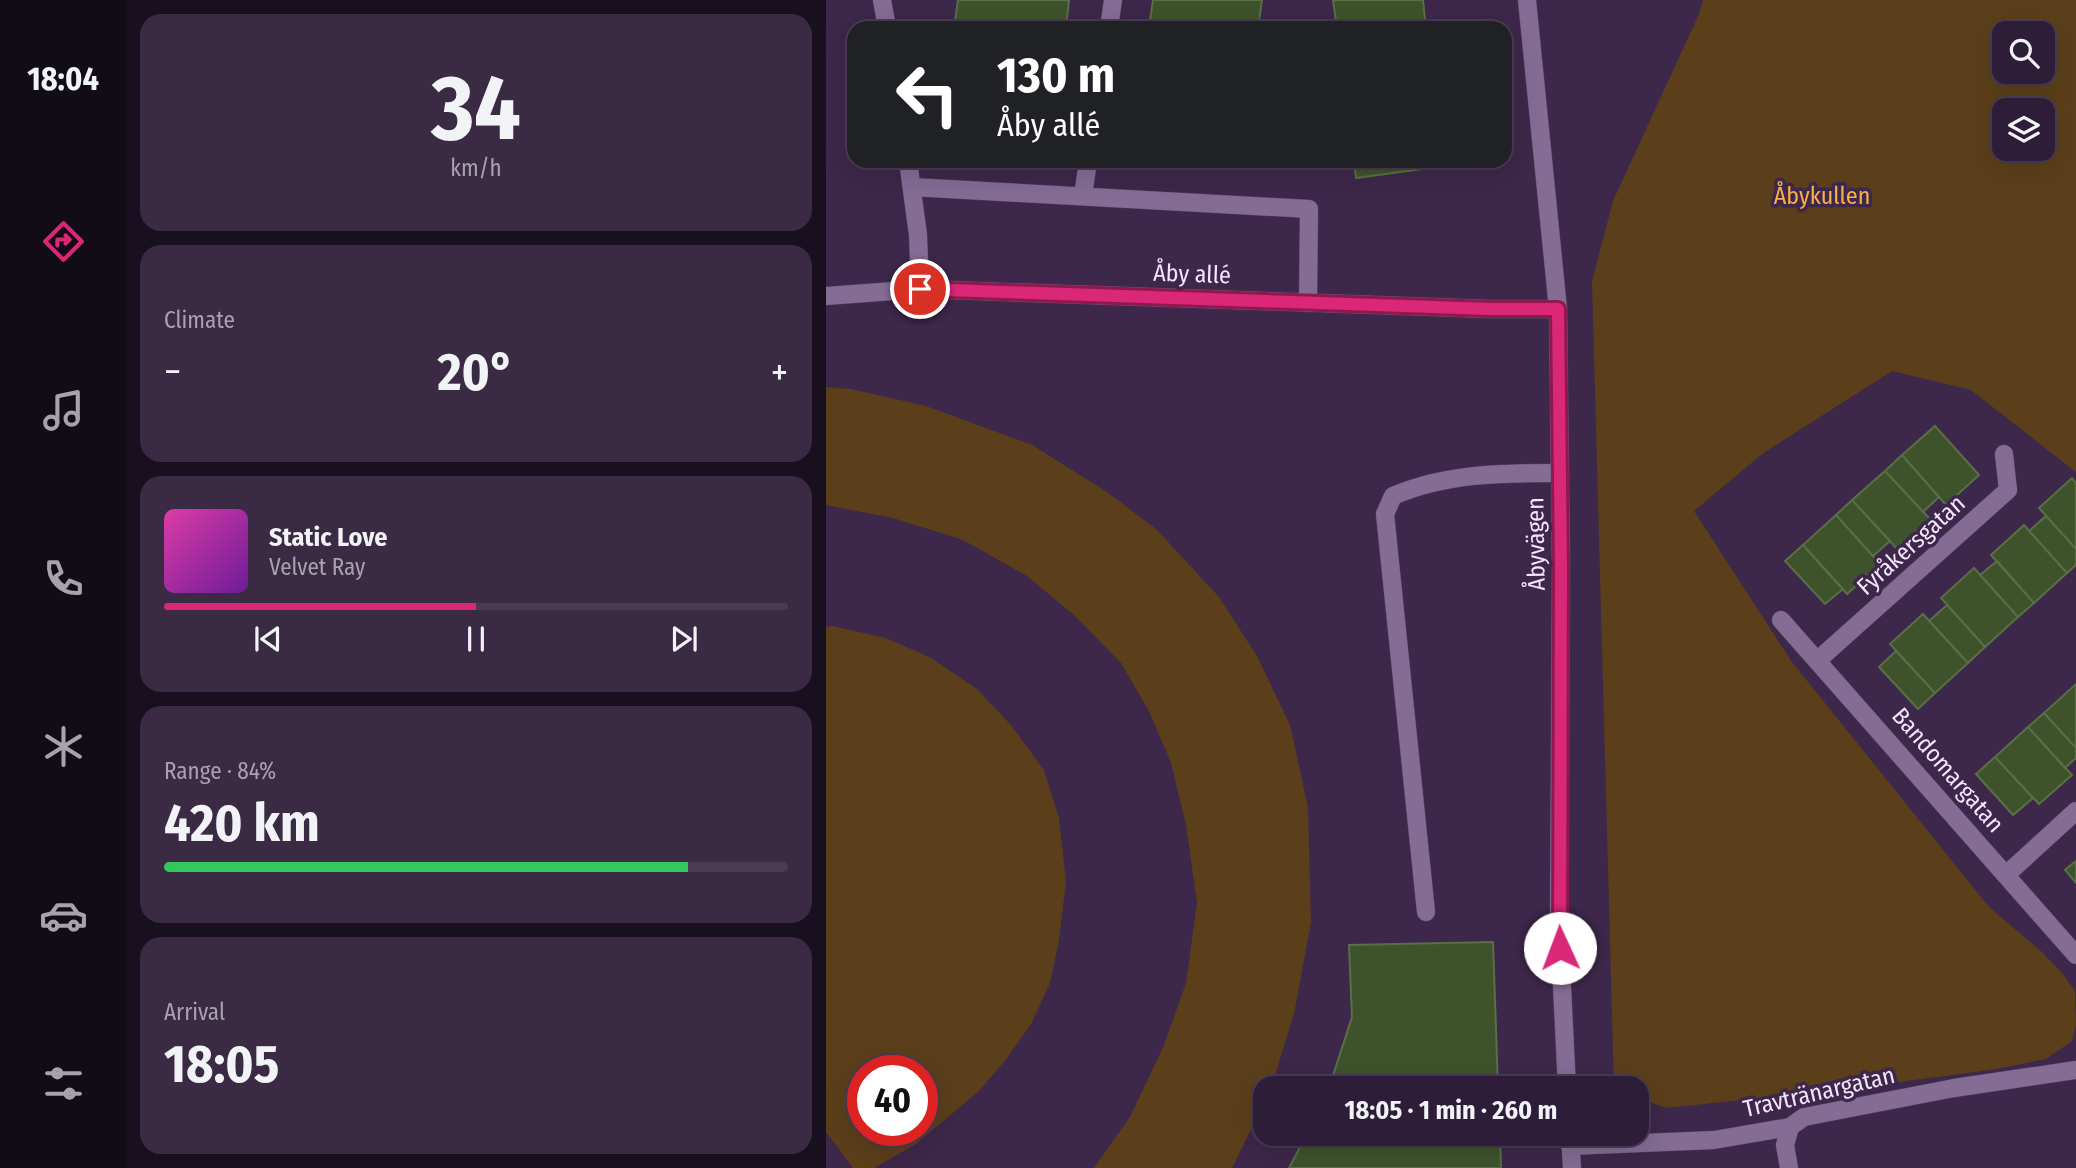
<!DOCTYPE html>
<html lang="en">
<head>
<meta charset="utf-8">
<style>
  :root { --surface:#2e1d38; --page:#3a2a43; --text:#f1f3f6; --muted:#a7a2ae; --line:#493b53; --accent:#db2777 }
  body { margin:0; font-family:"Fira Sans Condensed",sans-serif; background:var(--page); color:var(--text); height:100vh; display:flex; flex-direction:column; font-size:26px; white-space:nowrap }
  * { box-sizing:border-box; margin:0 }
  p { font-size:23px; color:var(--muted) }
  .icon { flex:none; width:38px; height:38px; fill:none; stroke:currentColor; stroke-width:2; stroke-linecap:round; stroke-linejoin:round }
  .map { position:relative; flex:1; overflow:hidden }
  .sheet { display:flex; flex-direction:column; gap:14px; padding:14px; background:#19101f; width:700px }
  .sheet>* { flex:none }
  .hud { position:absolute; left:21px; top:21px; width:665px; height:147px; border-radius:21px; box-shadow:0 7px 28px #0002,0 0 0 2px var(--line); background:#202124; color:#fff; overflow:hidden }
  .tools { position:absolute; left:1166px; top:21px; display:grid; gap:14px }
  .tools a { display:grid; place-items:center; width:63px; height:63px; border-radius:14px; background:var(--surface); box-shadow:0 7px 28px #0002,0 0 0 2px var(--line); font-size:35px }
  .speed { position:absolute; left:21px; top:1055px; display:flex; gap:14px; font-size:35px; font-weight:700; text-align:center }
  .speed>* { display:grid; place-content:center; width:91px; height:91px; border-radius:50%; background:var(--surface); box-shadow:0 7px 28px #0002,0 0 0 2px var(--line); line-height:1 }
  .speed .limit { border:10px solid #d22; background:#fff; color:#111 }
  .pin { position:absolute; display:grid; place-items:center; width:60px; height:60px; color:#fff; margin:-30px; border:4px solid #fff; border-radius:50%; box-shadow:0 2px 7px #0007 }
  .me { position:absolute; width:77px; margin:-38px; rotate:358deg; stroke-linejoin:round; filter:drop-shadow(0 0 5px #0008) }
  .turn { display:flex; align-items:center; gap:24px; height:147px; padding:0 35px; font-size:32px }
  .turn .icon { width:91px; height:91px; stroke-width:2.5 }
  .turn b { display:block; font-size:49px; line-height:60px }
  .big { font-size:52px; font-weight:700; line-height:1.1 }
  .sheet .tile { flex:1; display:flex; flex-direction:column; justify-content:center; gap:10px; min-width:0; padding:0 24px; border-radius:21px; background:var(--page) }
  .sheet .dial { align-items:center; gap:0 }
  .dial b { font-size:91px; line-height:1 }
  .song { display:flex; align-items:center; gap:21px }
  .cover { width:84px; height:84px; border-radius:10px; background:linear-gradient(135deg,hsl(320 70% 55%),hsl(280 70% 35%)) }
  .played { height:7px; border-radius:4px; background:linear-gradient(90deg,var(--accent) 50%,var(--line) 50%) }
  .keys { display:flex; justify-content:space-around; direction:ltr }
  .heat { display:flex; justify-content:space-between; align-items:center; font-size:38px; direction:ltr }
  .charge { height:10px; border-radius:5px; background:linear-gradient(90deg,#34c759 84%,var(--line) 0) }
  .trip { position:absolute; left:427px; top:1076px; width:396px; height:70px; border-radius:21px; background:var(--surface); box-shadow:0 7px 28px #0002,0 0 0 2px var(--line); font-weight:700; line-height:70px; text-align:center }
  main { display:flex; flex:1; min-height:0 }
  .menu { display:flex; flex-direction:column; width:126px; justify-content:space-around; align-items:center; background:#120c16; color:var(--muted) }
  .menu .icon { width:49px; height:49px }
  .menu .selected { color:var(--accent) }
  .menu b { font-size:32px; color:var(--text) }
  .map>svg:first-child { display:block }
</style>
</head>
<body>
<main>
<nav class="menu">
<b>18:04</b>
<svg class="icon selected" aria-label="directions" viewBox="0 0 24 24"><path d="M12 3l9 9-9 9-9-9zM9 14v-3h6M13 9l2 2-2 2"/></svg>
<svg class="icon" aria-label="music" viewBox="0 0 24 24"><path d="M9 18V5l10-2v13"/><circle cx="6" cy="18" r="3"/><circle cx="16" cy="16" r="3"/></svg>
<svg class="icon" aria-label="phone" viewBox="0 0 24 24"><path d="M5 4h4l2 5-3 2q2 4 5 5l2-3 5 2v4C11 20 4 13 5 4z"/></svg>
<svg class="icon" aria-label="climate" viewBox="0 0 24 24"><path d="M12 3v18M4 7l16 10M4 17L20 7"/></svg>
<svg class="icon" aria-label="car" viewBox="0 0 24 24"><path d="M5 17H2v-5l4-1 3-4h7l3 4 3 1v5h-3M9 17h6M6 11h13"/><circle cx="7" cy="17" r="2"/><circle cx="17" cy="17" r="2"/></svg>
<svg class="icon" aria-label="filters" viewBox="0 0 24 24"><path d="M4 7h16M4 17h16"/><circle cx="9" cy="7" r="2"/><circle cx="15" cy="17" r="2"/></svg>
</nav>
<section class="sheet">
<div class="tile dial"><b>34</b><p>km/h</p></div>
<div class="tile"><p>Climate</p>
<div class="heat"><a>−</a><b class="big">20°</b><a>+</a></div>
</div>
<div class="tile">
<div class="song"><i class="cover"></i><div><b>Static Love</b><p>Velvet Ray</p></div></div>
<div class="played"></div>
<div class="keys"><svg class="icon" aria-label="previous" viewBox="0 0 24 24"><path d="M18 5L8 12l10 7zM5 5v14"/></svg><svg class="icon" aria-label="pause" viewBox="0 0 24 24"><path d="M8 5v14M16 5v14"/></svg><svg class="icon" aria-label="next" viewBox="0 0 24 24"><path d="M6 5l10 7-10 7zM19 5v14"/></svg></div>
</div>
<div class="tile"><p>Range · 84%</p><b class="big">420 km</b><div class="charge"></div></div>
<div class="tile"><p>Arrival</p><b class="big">18:05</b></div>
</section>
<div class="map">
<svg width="1250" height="1168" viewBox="0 0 1250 1168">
  <rect width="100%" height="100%" fill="#3d274a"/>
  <!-- green -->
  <path fill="#5b3f1a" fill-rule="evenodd" d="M 877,0 L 1250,0 L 1250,472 L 1145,390 L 1066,371 L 936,454 L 868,511 L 966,662 L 1163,907 L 1216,952 L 1237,974 L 1249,991 L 1250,1025 L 1246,1041 L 1220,1059 L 1171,1069 L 1020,1089 L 840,1108 L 810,1097 L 810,1088 L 788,1088 L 766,281 L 787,201 L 873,14 ZM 1178,33 L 1216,33 L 1216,72 L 1178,72 ZM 1216,110 L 1216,149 L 1178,149 L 1178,110 Z
    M 0,387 L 25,389 L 100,406 L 206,445 L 281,492 L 330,529 L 393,597 L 431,656 L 464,725 L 482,807 L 485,922 L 468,1014 L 445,1088 L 439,1088 L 439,1101 L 406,1168 L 268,1168 L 304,1117 L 338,1045 L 360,983 L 371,903 L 360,825 L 345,763 L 323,711 L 295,663 L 249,616 L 201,576 L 137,540 L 67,518 L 0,505 Z
    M 6,626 L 60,638 L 105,658 L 151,689 L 184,724 L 218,770 L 233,818 L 240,881 L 233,940 L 224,983 L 205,1024 L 181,1058 L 153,1091 L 90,1144 L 48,1168 L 27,1168 L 0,1132 L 0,627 ZM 37,1071 L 96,1071 L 96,1130 L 37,1130 Z"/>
  <!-- building -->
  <path fill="#3e532c" stroke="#596f46" stroke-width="2" d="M 132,0 L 243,0 L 240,28 L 128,28 Z
    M 327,0 L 436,0 L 432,28 L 323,28 Z
    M 507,0 L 597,0 L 600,28 L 511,28 Z
    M 528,161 L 618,161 L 619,166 L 530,178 Z
    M 1109,426 L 1153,475 L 1120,505 L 1076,455 Z
    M 1076,455 L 1113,497 L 1097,512 L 1059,471 Z
    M 1059,471 L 1104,519 L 1071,549 L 1026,500 Z
    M 1246,478 L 1250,483 L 1250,549 L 1213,508 Z
    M 1026,500 L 1064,541 L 1047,556 L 1010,515 Z
    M 1010,515 L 1054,564 L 1021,594 L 977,545 Z
    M 1220,516 L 1250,549 L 1250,565 L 1241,573 L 1203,531 Z
    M 1198,525 L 1241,573 L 1208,603 L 1165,555 Z
    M 977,545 L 1017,589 L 999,604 L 959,561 Z
    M 1171,561 L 1208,603 L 1192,617 L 1154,575 Z
    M 1148,568 L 1192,617 L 1159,647 L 1115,598 Z
    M 1121,605 L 1159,647 L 1142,663 L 1103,621 Z
    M 1097,614 L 1142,663 L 1109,693 L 1064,644 Z
    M 1070,651 L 1109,693 L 1092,709 L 1053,667 Z
    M 1250,684 L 1250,748 L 1218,713 Z
    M 1218,713 L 1250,748 L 1250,758 L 1239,768 L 1202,727 Z
    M 1202,727 L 1246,775 L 1213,804 L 1169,757 Z
    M 1169,757 L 1207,798 L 1187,815 L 1150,774 Z
    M 1250,861 L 1250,883 L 1239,870 Z
    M 667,942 L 672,1088 L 503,1088 L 526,1017 L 523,945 Z
    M 481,1134 L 674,1134 L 675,1168 L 463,1168 Z"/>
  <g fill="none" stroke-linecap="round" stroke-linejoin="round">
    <defs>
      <path id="lane" d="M 56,0 L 61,28
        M 283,28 L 287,0
        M 82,161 L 92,235 L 94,289
        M 86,187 L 483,209 L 482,303
        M 257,196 L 262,161
        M 600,912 L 559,514 L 567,496 C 620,473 677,473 734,473"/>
      <path id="street" d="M 0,296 L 94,289 L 663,309 L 732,309
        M 955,620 L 1250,955
        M 992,660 L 1182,490 L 1178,454
        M 1181,874 L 1250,811
        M 744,1146 L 888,1140 L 964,1127 L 978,1117 L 1128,1088 L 1250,1070
        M 963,1168 L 959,1145 L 964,1127"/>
      <path id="secondary" d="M 701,0 L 732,309 L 735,567 L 733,925 L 741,1088
        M 744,1134 L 746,1168"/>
    </defs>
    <!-- lane casing -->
    <use href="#lane" stroke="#554260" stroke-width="19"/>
    <!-- street casing -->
    <use href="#street" stroke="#554260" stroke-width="19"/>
    <!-- secondary casing -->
    <use href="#secondary" stroke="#554260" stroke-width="19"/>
    <!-- lane -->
    <use href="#lane" stroke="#846c94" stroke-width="18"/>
    <!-- street -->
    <use href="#street" stroke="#846c94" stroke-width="18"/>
    <!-- secondary -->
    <use href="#secondary" stroke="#846c94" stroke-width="18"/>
  </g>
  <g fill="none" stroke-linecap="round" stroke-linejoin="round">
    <defs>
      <path id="route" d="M 94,289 L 663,309 L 732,309 L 735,567 L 734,948"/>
    </defs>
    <!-- route casing -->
    <use href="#route" stroke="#8e194d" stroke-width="18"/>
    <!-- route -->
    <use href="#route" stroke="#db2777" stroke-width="12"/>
  </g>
  <g text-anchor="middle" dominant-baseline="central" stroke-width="7" stroke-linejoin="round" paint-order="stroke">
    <!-- park labels -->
    <g font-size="24" fill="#faaf46" stroke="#3d274a">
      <text x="996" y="196">Åbykullen</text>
    </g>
    <!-- street labels -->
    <g font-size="24" fill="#f2e5fc" stroke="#3d274a">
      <text transform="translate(366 274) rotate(2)">Åby allé</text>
      <text transform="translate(710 544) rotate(-91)">Åbyvägen</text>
      <text transform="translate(1085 545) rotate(-42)">Fyråkersgatan</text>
      <text transform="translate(1122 770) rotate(49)">Bandomargatan</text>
      <text transform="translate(993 1092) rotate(-13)">Travtränargatan</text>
    </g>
  </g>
</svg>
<div class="tools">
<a><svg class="icon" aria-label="search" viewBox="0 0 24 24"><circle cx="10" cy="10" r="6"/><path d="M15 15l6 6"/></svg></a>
<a><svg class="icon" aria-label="layers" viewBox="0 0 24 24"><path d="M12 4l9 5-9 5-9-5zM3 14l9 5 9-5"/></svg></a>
</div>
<div class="speed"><div class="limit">40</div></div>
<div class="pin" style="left:94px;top:289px;background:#d93025"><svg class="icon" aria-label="arrive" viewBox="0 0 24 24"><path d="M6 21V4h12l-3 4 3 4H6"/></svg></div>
<svg class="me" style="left:734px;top:948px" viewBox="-20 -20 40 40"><circle r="19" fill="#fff"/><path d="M0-13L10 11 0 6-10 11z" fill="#db2777"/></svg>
<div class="trip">18:05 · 1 min · 260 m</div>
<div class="hud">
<div class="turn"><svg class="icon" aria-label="left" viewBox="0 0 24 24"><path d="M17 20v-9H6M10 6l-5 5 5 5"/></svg><div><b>130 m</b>Åby allé</div></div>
</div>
</div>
</main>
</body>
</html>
